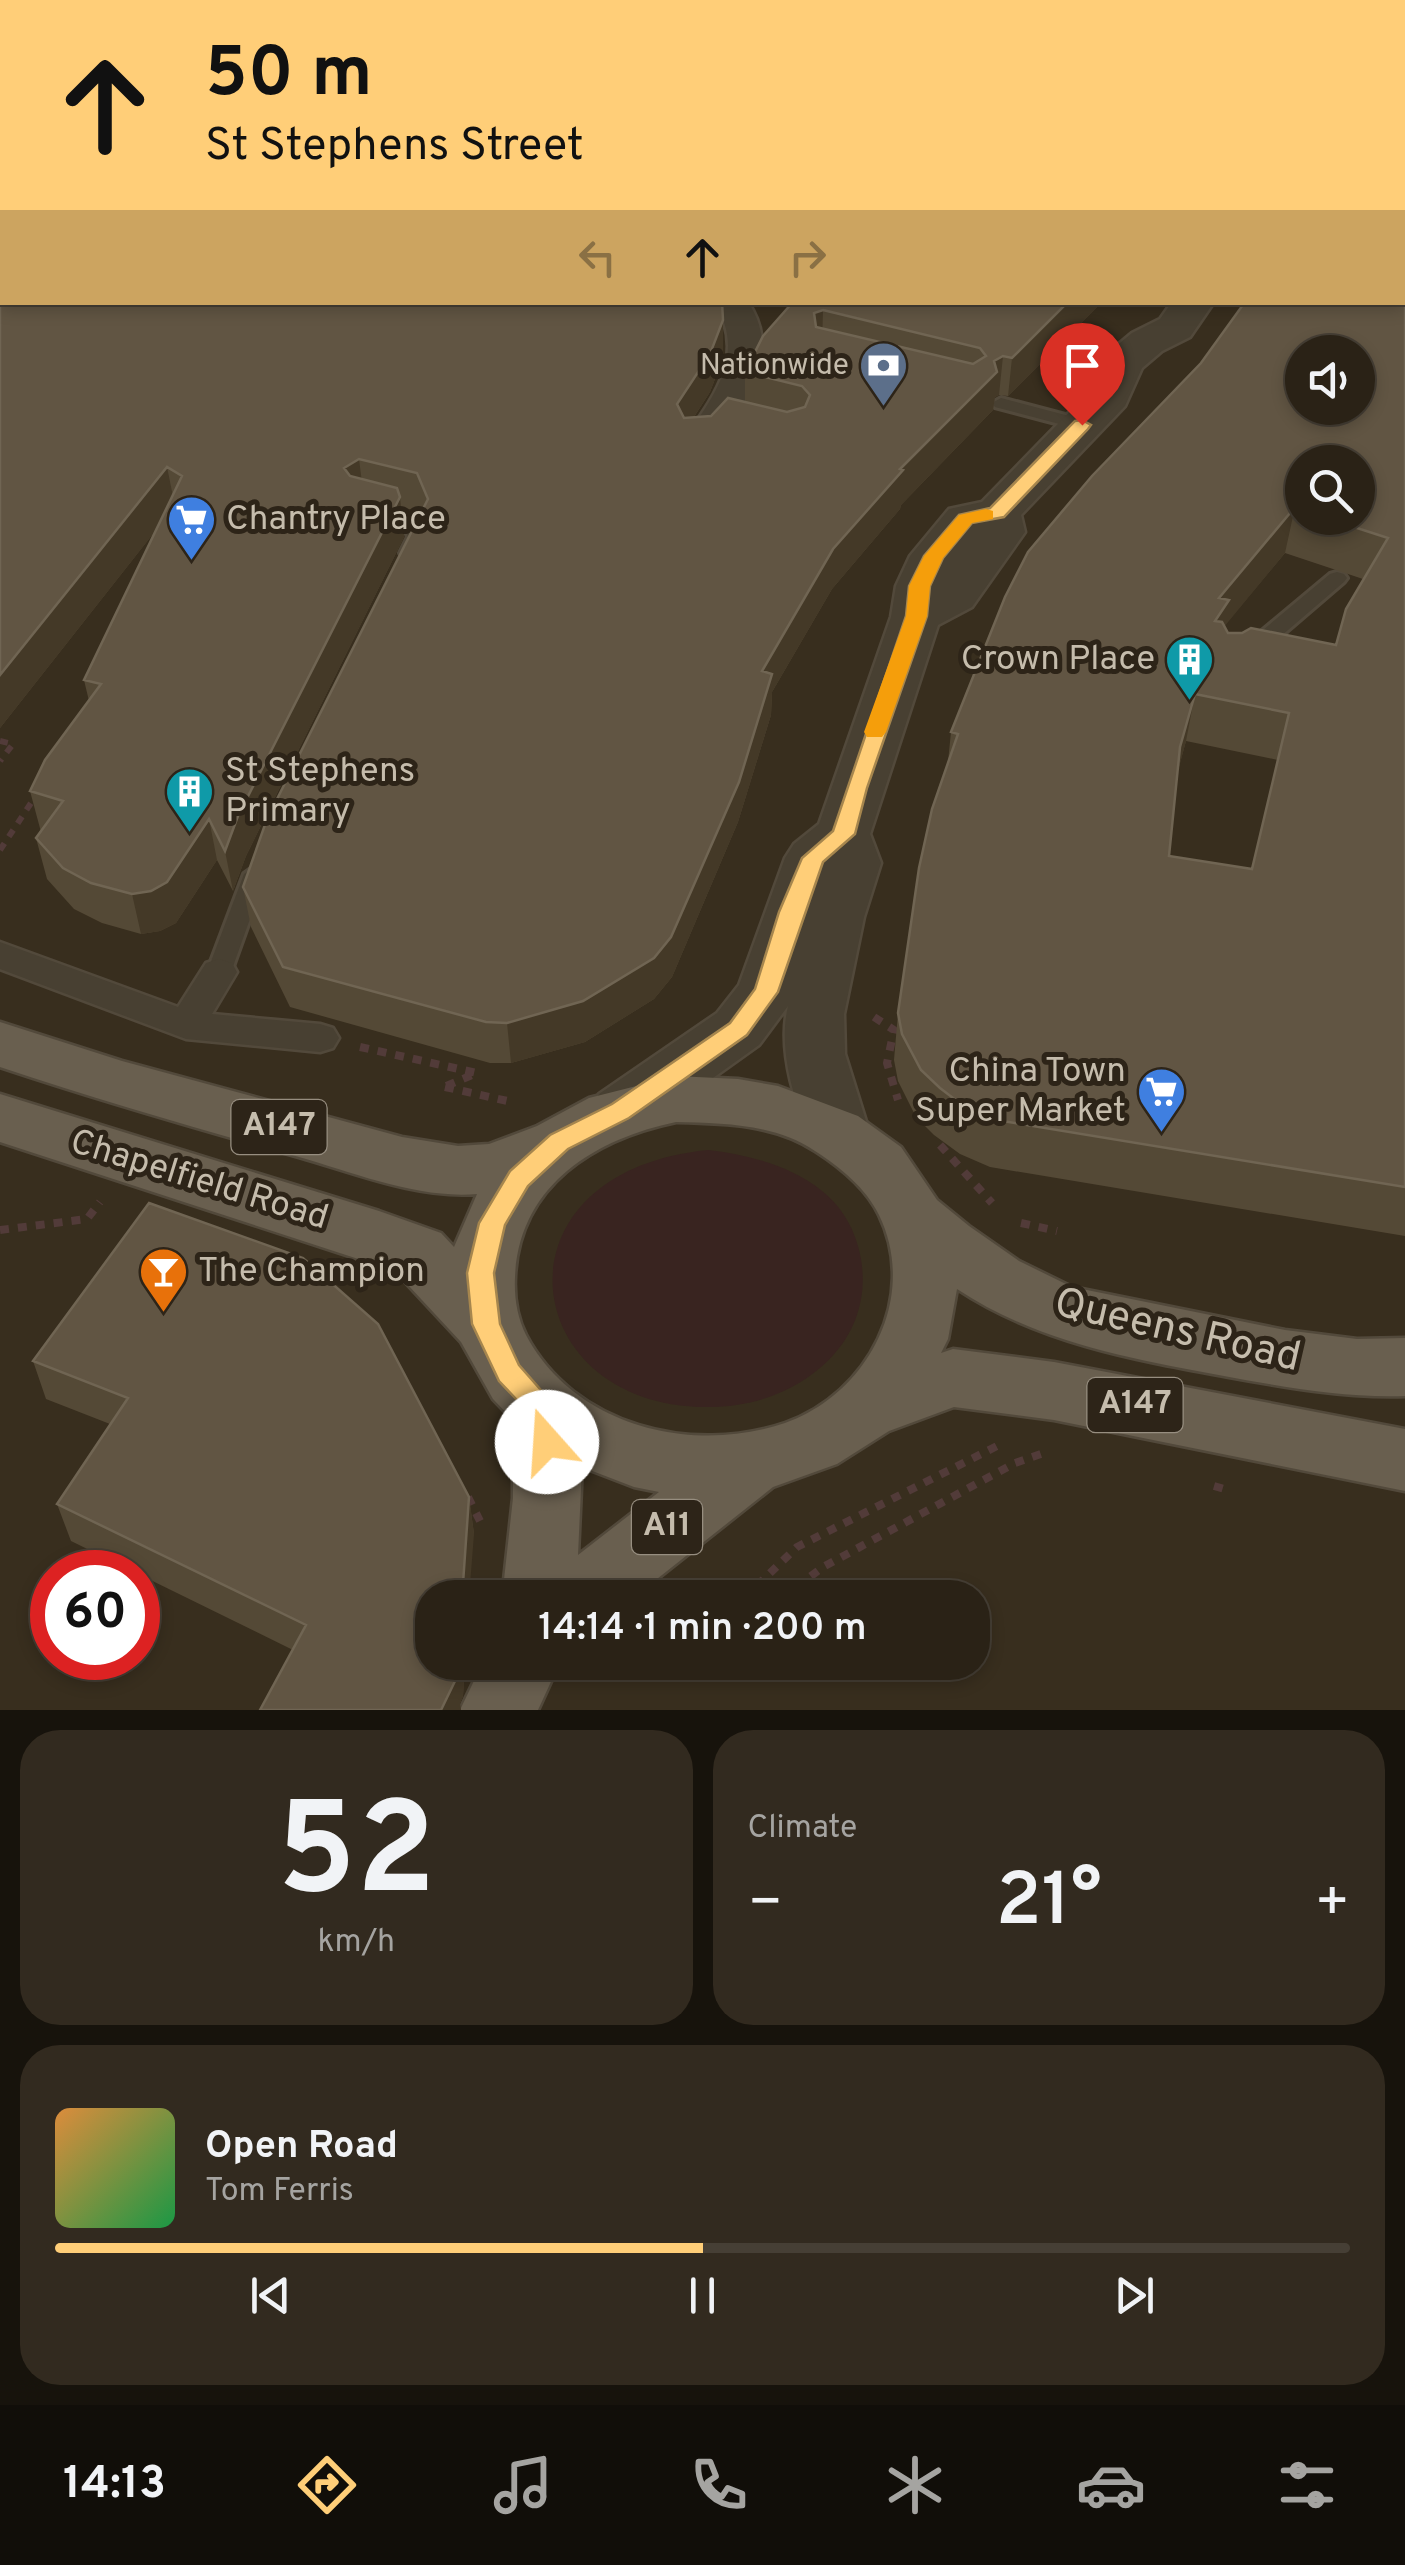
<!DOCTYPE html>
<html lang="en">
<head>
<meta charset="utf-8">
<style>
  :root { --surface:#2a2216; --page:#322a1f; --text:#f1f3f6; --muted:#a5a4a1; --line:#463f35; --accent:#ffce78 }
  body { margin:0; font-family:Overpass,sans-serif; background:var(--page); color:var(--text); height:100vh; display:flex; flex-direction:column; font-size:38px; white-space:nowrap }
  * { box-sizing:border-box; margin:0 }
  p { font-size:32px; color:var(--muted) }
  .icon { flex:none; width:55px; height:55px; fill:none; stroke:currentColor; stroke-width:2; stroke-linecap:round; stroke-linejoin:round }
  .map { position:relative; height:1710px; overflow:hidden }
  .drawer { display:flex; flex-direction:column; gap:20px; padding:20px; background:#17130c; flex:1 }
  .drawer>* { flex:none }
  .hud { position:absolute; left:0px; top:0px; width:1405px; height:305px; box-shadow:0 5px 15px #0003,0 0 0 2px var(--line); background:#ffce78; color:#111; overflow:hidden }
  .buttons { position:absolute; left:1285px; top:335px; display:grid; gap:20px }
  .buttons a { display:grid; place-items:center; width:90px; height:90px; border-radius:50%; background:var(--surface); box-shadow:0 5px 15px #0003,0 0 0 2px var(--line); font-size:50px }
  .speed { position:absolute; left:30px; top:1550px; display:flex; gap:20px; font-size:50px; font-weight:700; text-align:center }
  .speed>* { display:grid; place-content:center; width:130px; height:130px; border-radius:50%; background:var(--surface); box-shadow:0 5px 15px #0003,0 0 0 2px var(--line); line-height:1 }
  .speed .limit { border:15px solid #d22; background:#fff; color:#111 }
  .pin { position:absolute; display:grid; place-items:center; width:85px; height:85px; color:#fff; margin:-102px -42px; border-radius:50% 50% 50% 0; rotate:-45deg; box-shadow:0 0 10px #0007 }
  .pin .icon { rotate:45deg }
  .me { position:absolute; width:110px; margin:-55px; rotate:341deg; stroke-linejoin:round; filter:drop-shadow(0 0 8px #0008) }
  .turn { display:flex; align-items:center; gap:35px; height:210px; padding:0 40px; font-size:45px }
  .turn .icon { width:130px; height:130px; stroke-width:2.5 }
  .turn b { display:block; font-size:70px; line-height:85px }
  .lanes { display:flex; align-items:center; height:95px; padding:0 40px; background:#0003; justify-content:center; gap:50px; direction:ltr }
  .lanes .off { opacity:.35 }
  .big { font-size:75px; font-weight:600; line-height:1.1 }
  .drawer .tile { flex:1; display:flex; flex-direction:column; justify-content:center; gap:15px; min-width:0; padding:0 35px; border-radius:40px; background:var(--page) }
  .drawer .dial { align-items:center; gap:0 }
  .dial b { font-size:130px; line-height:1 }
  .song { display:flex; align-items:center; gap:30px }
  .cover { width:120px; height:120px; border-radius:15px; background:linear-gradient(135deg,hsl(30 70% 55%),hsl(140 70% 35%)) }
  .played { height:10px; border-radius:5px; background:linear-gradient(90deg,var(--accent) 50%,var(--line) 50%) }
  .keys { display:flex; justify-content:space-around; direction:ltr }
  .heat { display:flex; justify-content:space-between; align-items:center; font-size:55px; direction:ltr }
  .drawer .tiles { flex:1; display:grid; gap:20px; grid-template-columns:1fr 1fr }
  .tile:last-child { grid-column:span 2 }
  .trip { position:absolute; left:415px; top:1580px; width:575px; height:100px; border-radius:40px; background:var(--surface); box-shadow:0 5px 15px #0003,0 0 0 2px var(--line); font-weight:600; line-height:100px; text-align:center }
  .tab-bar { display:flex; height:160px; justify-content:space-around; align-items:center; background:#110e09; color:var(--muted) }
  .tab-bar .icon { width:70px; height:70px }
  .tab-bar .active { color:var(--accent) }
  .tab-bar b { font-size:45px; color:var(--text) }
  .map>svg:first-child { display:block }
</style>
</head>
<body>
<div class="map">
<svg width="1405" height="1710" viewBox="0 0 1405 1710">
  <rect width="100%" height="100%" fill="#382e1e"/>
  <!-- green -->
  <path fill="#392420" d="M 708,1150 C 768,1157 840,1179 858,1246 C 871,1292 857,1337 820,1368 C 788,1395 749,1407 708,1407 C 516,1408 486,1172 708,1150 Z"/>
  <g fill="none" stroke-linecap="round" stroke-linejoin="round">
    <defs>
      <path id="service" d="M 1001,398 L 1088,421 L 1091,425 L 1082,430 L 995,407 L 992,403 Z
        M 372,504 L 420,516 L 428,537 L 417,557 L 403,557 L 400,553 L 408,537 L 404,524 L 365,514 L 365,506 Z
        M 1337,572 L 1344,574 L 1347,578 L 1344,582 L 1259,655 L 1245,655 L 1242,650 L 1245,645 L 1330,574 Z
        M 255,866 L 266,874 L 231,972 L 227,978 L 211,978 L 207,972 L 244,874 Z"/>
      <path id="pedestrian" d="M 0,942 L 178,1007 L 206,963 L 219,959 L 232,963 L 237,972 L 212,1014 L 320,1024 L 333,1028 L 339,1038 L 333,1048 L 320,1052 L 186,1039 L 0,969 Z"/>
      <path id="minor" d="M 267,0 L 295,0 L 295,2 L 267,2 Z
        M 714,302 L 748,302 C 784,356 745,408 711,453 L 698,456 L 685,453 L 680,445 C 711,400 749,356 714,302 Z"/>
      <path id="tertiary" d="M 1326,0 L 1360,0 L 1361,2 L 1327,2 Z
        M 1172,302 L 1214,302 L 1190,337 L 1162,351 L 1142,368 L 1125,406 L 1021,515 L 1025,532 L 972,607 L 938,625 L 870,834 L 881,863 L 864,917 L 844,1014 L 845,1054 L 870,1134 L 861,1151 L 839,1158 L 817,1151 C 796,1111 777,1051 788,1006 L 759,1045 L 643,1128 L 621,1135 L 599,1128 L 590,1111 L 599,1094 L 717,1013 L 739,985 L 785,858 L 794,844 L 819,824 L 891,617 L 896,586 L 910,556 L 949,509 L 982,502 L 1089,392 L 1108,353 L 1132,333 L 1160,319 Z"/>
      <path id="primary" d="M 0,1022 L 122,1061 L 402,1137 L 458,1146 L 489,1144 L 537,1126 L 589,1098 L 676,1076 L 738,1079 L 778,1086 L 858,1116 L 901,1147 L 937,1200 L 969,1226 L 1019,1261 L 1072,1287 L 1285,1330 L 1357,1339 L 1405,1338 L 1405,1396 C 1343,1398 1284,1387 1224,1376 C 1131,1359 1037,1342 957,1289 L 948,1339 L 941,1353 L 953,1349 L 1054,1362 L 1405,1429 L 1405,1491 L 1054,1420 L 954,1407 L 889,1431 L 837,1464 L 773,1487 L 633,1598 L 502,1598 L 513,1498 L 513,1420 L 493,1399 L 461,1342 L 395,1271 L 0,1142 L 0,1094 L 379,1211 L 441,1233 L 454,1247 L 477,1194 C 418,1199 355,1173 299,1157 C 199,1129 99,1100 0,1067 ZM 676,1122 C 723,1123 775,1124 815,1151 C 840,1167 866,1188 879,1215 C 919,1297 868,1394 785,1423 C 692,1455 574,1426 526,1335 C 517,1317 514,1297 515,1277 C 519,1185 595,1139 676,1122 ZM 582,1467 L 634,1487 L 659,1492 L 578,1555 Z
        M 483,1662 L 560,1662 L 538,1710 L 460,1710 Z"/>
    </defs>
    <!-- service casing -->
    <use href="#service" stroke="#52493b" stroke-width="6"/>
    <!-- pedestrian casing -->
    <use href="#pedestrian" stroke="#52493b" stroke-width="5"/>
    <!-- minor casing -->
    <use href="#minor" stroke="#52493b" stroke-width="5"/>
    <!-- tertiary casing -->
    <use href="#tertiary" stroke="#52493b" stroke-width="5"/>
    <!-- primary casing -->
    <use href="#primary" stroke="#52493b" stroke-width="5"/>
    <!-- path-far2 -->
    <path stroke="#523b39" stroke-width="5" stroke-dasharray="5 5" stroke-linecap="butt" d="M 622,2 L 633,0"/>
    <!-- path-far1 -->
    <path stroke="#523b39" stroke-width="6" stroke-dasharray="8 8" stroke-linecap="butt" d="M 0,741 L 13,744 L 0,761
      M 0,850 L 35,797"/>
    <!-- path -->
    <path stroke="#523b39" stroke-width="8" stroke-dasharray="9 9" stroke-linecap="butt" d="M 874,1017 L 894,1030 L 887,1063 L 898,1100
      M 360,1047 L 477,1073 L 446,1086
      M 445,1087 L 512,1102
      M 940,1145 L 992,1203
      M 1021,1223 L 1057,1231
      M 0,1230 L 87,1219 L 100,1202
      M 1214,1486 L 1228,1490
      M 468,1497 L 480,1521
      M 744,1598 L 797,1547 L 1003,1443
      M 782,1598 L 823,1567 L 1015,1463 L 1041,1454
      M 706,1662 L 738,1672 L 743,1662"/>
    <!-- service -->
    <use href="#service" fill="#484032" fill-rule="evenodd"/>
    <!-- pedestrian -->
    <use href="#pedestrian" fill="#484032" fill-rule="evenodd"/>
    <!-- minor -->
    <use href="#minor" fill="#484032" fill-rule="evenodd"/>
    <!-- tertiary -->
    <use href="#tertiary" fill="#484032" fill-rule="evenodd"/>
    <!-- primary -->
    <use href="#primary" fill="#695f4f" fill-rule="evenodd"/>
  </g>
  <!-- wall -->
  <path fill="#544936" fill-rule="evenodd" d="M 0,0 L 260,0 L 259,2 L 2,2 L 2,92 L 0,92 Z
    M 639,0 L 1327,0 L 1326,2 L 639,2 Z
    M 1405,0 L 1405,1236 L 990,1167 L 960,1154 L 934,1135 L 916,1117 L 898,1081 L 894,1060 L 898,1013 L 948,762 L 951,732 L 1402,302 L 1402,2 ZM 1302,462 L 1358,518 L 1302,518 ZM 1285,553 L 1363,579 L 1336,645 L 1228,633 L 1224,626 ZM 1186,741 L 1278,760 L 1252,869 L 1169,856 L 1178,770 Z
    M 0,165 L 723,358 L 710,392 L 694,417 L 711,416 L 745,402 L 745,372 L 793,302 L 1102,302 L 1008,396 L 999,395 L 995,397 L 993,410 L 901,505 L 900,509 L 832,589 L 772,692 L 771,715 L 738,822 L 672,977 L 654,999 L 585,1042 L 511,1063 L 490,1063 L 290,1007 L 251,927 L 243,887 L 421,512 L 401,507 L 404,537 L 246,856 L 233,891 L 217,860 L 176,923 L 160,931 L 141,934 L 102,923 L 74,909 L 47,879 L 36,838 L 41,832 L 30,791 L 89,701 L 84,680 L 156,530 L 0,728 Z
    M 33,1361 L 469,1497 L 474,1534 L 432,1662 L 465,1662 L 463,1696 L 460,1703 L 293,1650 L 71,1541 L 57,1504 L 110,1424 L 46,1399 Z"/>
  <!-- shaded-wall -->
  <path fill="#443927" d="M 1068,302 L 1102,302 L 1008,396 L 1012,358 Z
    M 823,310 L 822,348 L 812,351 L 814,313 Z
    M 723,320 L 723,358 L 710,392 L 677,443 L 677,404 Z
    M 1003,356 L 999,395 L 995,397 L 993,410 L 901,505 L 900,509 L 832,589 L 772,692 L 771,715 L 738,822 L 672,977 L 654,999 L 585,1042 L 511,1063 L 507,1023 L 762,671 L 833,549 L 900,469 L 994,361 Z
    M 359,459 L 364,498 L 344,468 Z
    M 167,467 L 175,506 L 0,728 L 0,675 Z
    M 400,497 L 404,537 L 246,856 L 233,891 L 225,851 L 238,816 Z
    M 1295,507 L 1285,553 L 1224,627 L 1206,667 L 1219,598 Z
    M 1195,694 L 1186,741 L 1172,794 L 1180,747 Z
    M 209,819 L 217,860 L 176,923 L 160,931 L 141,934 L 132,894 Z
    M 469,1497 L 474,1534 L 469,1598 L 462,1598 Z
    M 456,1662 L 465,1662 L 463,1696 L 460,1703 L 461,1710 L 441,1710 L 451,1676 Z"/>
  <!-- building -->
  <path fill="#615543" stroke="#706553" stroke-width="2.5" fill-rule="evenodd" d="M 0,0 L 78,0 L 78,1 L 249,0 L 249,2 L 2,2 L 2,57 L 0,57 Z
    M 860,0 L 1324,0 L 1322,2 L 858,2 Z
    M 1353,0 L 1405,0 L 1405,34 L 1402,33 L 1402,2 L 1345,2 Z
    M 1405,61 L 1405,1187 L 996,1120 L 966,1108 L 940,1088 L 921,1070 L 902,1034 L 898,1013 L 919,868 L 932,809 L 958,734 L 951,732 L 1005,597 L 1028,552 L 1092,476 L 1201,363 L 1245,302 L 1402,302 L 1402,65 ZM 1302,352 L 1358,352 L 1358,408 L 1302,408 ZM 1302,462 L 1358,462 L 1358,518 L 1326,518 L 1388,538 L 1346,609 L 1336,645 L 1251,628 L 1242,633 L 1228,633 L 1222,622 L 1215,621 L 1229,600 L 1219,598 L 1295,507 L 1302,510 ZM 1195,694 L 1289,713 L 1252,869 L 1169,856 L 1180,747 Z
    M 0,165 L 2,165 L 2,302 L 722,302 L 723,320 L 710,354 L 677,404 L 684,418 L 711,416 L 728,398 L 787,412 L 805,407 L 810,395 L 802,386 L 745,372 L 763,336 L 793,302 L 1068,302 L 1012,358 L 1003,356 L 994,361 L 997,372 L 900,469 L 903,470 L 833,549 L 762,671 L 772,674 L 739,782 L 671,937 L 654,958 L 583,1001 L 507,1023 L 486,1022 L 283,967 L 243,887 L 267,819 L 428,499 L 417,473 L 359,459 L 344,468 L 350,476 L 397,488 L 400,497 L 238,816 L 225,851 L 209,819 L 167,882 L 151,891 L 132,894 L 91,883 L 63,868 L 36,838 L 63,801 L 30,791 L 45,760 L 101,684 L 84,680 L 182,476 L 167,467 L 0,675 ZM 823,310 L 980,348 L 986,356 L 973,364 L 816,327 L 814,313 Z
    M 149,1203 L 303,1258 L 378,1324 L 469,1497 L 462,1598 L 432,1598 L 432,1662 L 456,1662 L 451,1676 L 456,1679 L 441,1710 L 260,1710 L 306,1625 L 57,1504 L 128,1398 L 33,1361 Z"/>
  <!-- route -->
  <path fill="#ffce78" stroke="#a6864e" stroke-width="2.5" d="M 1082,420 L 1091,425 L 1088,429 L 1004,517 L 972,523 L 943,558 L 930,586 L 927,616 L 867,788 L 855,834 L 823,862 L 778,992 L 747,1035 L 629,1118 L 568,1149 L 528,1186 L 505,1225 L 494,1273 L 500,1324 L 519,1365 L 561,1413 L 561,1442 L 557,1450 L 547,1454 L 537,1450 L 533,1442 L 533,1417 L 499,1381 L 472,1324 L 467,1273 L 479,1223 L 510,1171 L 550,1135 L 612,1104 L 730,1023 L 755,989 L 779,912 L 802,858 L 833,831 L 906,616 L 909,586 L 924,556 L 959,515 L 990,508 L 1075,421 Z"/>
  <!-- slow -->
  <path fill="#f59e0b" d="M 986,509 L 993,511 L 993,519 L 972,523 L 943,558 L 930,586 L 927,616 L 886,732 L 882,737 L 867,737 L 864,732 L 906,616 L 909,586 L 924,556 L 959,515 Z"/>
  <!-- icons -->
  <defs>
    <symbol id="bank-pin" viewBox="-11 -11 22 30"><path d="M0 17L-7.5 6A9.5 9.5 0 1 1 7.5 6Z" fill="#5c6f8a" stroke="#2d2418"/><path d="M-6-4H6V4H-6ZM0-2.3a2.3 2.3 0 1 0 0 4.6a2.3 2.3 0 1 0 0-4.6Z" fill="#fff"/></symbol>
    <symbol id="supermarket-pin" viewBox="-11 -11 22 30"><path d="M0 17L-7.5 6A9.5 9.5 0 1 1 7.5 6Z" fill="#3f7fe0" stroke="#2d2418"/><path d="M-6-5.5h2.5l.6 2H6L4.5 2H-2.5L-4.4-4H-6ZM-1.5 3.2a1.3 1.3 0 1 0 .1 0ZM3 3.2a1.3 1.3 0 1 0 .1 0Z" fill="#fff"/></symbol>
    <symbol id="building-pin" viewBox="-11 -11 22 30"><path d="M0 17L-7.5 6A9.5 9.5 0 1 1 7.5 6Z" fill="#0f9aa8" stroke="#2d2418"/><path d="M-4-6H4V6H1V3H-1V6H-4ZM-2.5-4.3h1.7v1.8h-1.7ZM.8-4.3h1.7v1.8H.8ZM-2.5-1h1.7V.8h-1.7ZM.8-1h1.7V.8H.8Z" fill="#fff"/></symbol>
    <symbol id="bar-pin" viewBox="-11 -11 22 30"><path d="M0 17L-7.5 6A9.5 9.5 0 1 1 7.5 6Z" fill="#e8710a" stroke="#2d2418"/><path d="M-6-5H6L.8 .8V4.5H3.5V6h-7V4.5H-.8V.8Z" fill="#fff"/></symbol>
  </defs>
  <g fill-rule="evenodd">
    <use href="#bank-pin" x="856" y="338" width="55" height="75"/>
    <use href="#supermarket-pin" x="164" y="492" width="55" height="75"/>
    <use href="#building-pin" x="1162" y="632" width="55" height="75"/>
    <use href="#building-pin" x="162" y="764" width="55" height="75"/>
    <use href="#supermarket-pin" x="1134" y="1064" width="55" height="75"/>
    <use href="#bar-pin" x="136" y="1244" width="55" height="75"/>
  </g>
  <g text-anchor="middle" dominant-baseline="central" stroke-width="10" stroke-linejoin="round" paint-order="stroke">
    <!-- far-poi labels -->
    <g font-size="30" fill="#c5bcac" stroke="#2d2418" text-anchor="end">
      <text x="849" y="366">Nationwide</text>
    </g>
    <!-- shield labels -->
    <g fill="#2d2418" stroke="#978e80" stroke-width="2.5">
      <rect x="231.5" y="1100" width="95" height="54" rx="8"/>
      <rect x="1087.5" y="1378" width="95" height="54" rx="8"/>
      <rect x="632" y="1500" width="70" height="54" rx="8"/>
    </g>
    <g font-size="32" font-weight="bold" fill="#c5bcac">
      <text x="279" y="1127">A147</text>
      <text x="1135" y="1405">A147</text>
      <text x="667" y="1527">A11</text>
    </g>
    <!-- poi labels -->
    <g font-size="35" fill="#c5bcac" stroke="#2d2418" text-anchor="start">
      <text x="226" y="520">Chantry Place</text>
      <text x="1155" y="660" text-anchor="end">Crown Place</text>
      <text x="225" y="772">St Stephens<tspan x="225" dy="40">Primary</tspan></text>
      <text x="1126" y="1072" text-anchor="end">China Town<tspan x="1126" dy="40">Super Market</tspan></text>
      <text x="198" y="1272">The Champion</text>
    </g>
    <!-- street labels -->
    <g font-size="35" fill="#c5bcac" stroke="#2d2418">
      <text transform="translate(199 1181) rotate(17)">Chapelfield Road</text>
    </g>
    <!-- near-street labels -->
    <g font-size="42" fill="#c5bcac" stroke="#2d2418">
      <text transform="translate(1177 1332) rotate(13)">Queens Road</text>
    </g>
  </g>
</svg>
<div class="buttons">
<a><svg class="icon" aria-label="sound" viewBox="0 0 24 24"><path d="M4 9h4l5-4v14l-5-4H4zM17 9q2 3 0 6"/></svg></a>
<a><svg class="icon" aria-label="search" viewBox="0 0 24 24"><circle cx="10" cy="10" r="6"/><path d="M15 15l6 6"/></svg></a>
</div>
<div class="speed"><div class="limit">60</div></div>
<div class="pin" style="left:1082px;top:425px;background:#d93025"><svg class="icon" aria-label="arrive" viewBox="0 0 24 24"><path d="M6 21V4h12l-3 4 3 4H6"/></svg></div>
<svg class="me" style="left:547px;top:1442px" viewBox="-20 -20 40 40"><circle r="19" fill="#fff"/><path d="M0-13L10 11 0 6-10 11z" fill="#ffce78"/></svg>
<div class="trip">14:14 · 1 min · 200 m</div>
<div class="hud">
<div class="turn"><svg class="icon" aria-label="ahead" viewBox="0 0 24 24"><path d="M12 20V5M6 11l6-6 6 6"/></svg><div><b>50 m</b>St Stephens Street</div></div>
<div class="lanes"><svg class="icon off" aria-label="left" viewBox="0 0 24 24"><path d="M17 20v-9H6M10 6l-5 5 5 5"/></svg><svg class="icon" aria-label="ahead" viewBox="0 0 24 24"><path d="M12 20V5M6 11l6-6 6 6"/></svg><svg class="icon off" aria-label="right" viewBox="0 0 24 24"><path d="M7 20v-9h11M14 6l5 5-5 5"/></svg></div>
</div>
</div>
<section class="drawer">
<div class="tiles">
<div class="tile dial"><b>52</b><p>km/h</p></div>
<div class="tile"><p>Climate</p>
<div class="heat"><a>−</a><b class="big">21°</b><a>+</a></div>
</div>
<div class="tile">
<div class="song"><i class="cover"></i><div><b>Open Road</b><p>Tom Ferris</p></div></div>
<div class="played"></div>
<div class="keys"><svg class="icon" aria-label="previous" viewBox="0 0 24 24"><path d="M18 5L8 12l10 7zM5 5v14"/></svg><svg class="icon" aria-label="pause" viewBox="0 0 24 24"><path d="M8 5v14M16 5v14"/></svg><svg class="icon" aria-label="next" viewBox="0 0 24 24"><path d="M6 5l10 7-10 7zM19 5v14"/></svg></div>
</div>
</div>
</section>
<nav class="tab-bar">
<b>14:13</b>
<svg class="icon active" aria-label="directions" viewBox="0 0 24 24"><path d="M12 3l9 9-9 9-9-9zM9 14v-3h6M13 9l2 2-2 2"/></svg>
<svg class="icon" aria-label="music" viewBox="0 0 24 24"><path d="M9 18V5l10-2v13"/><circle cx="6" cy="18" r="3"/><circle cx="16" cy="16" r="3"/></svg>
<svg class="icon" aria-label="phone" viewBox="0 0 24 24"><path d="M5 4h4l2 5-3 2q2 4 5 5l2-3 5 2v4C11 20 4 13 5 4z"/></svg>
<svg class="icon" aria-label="climate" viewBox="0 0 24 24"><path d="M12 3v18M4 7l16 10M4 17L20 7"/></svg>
<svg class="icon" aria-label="car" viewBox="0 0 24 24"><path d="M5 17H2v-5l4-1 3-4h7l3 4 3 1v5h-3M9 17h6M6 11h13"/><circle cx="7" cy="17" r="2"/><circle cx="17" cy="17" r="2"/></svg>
<svg class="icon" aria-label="filters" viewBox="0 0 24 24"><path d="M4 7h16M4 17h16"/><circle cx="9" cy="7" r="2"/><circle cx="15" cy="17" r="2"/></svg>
</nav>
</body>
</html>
